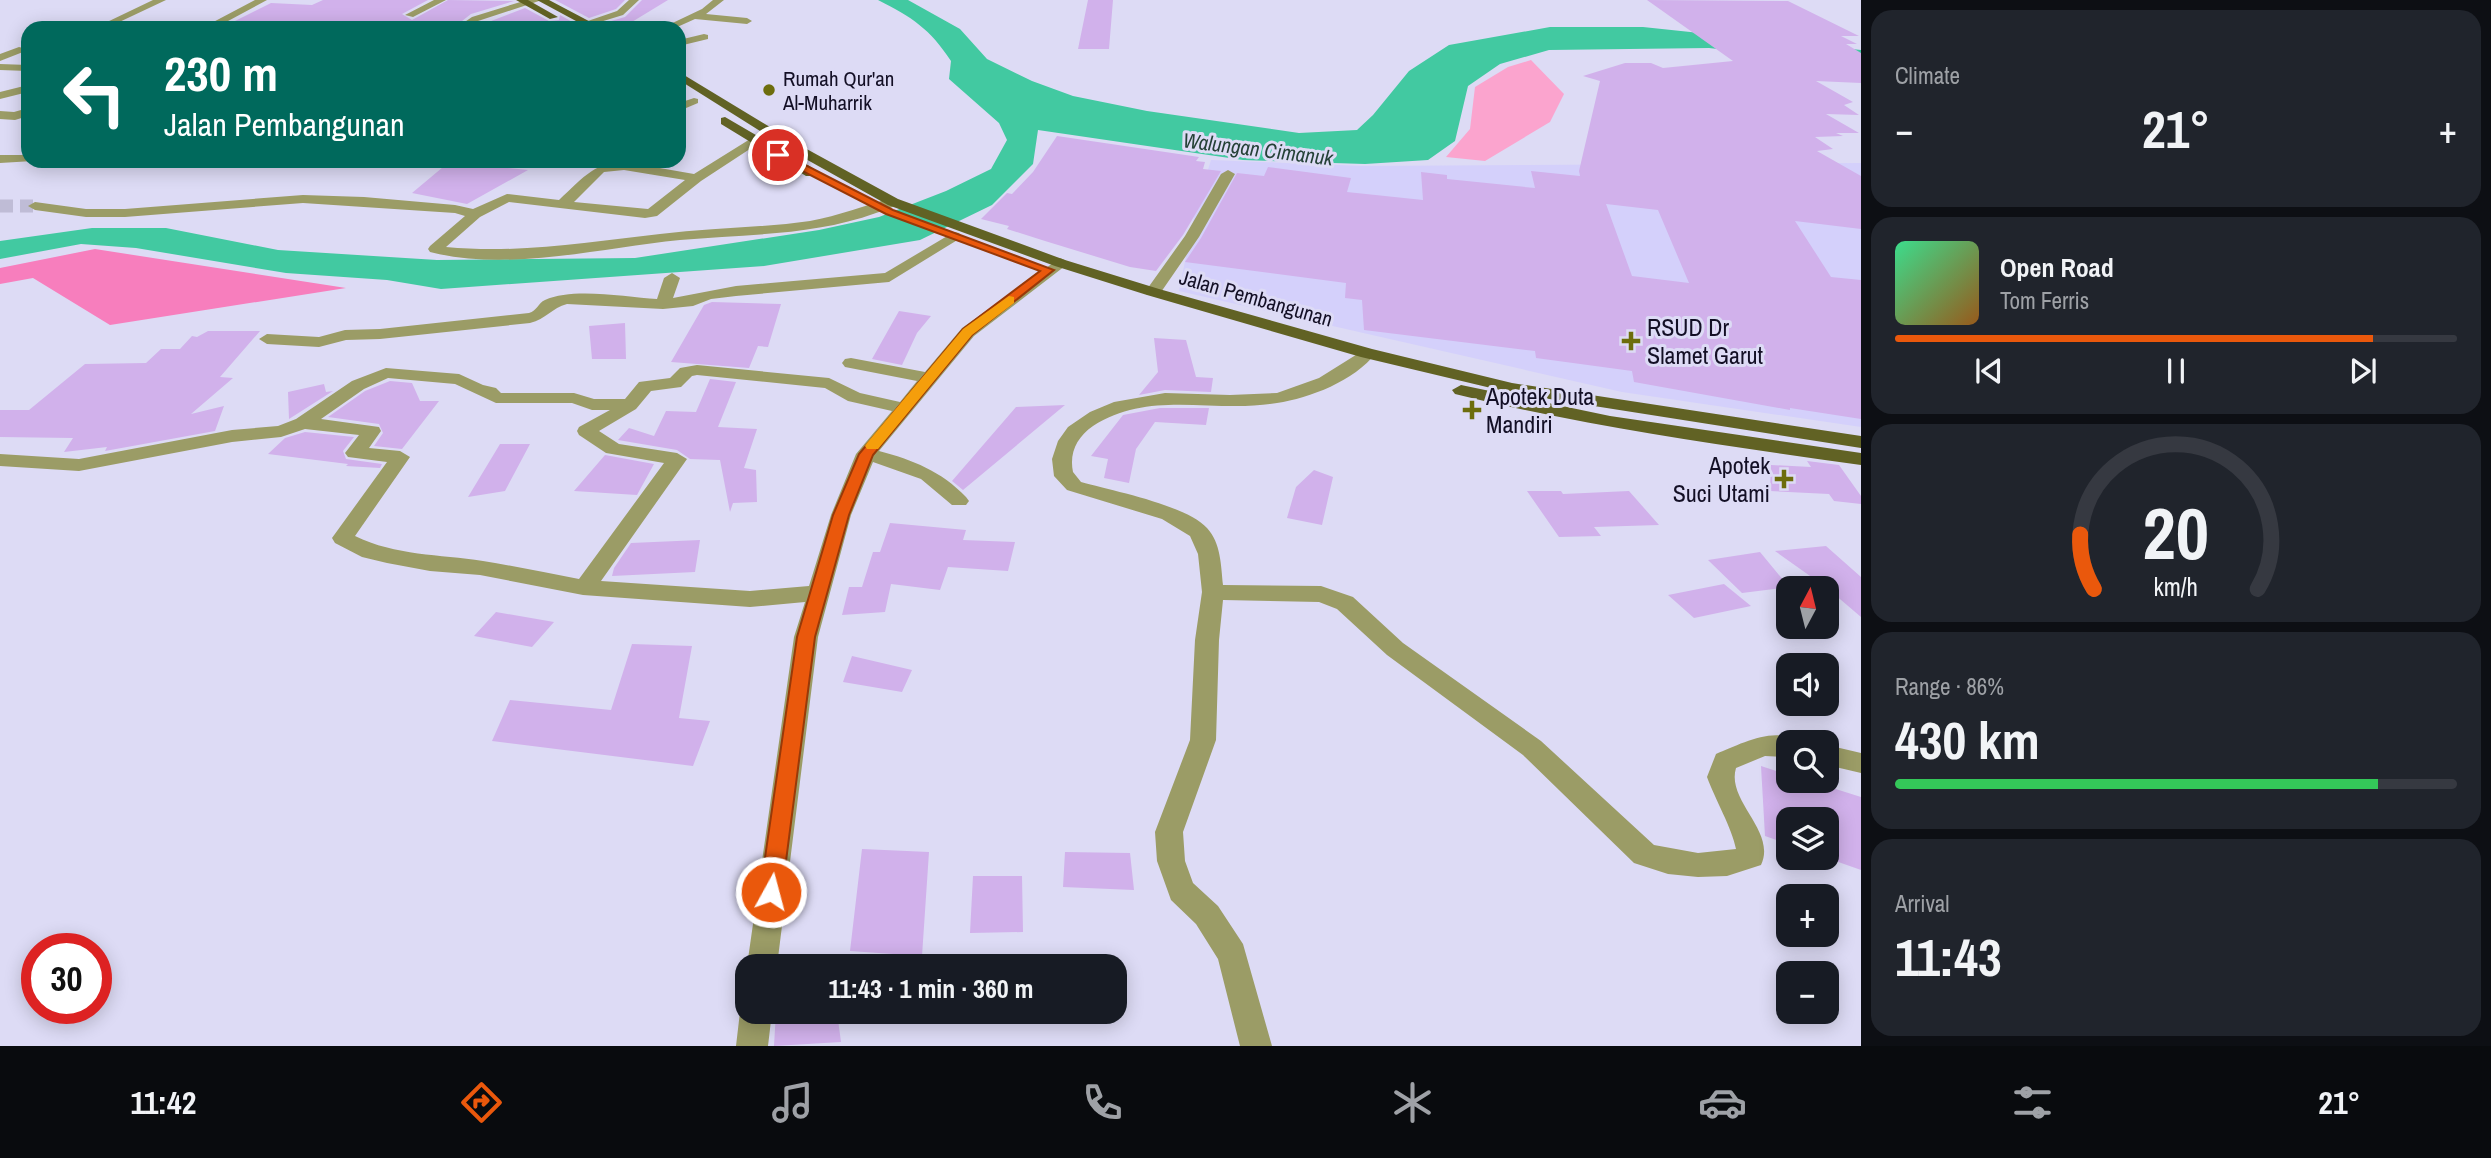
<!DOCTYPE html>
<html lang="en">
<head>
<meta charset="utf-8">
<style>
  :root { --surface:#171b24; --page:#20242c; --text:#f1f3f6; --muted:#9ea1a6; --line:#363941; --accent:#ea580c }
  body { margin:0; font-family:"Archivo Narrow",sans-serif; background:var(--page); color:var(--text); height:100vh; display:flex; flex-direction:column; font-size:26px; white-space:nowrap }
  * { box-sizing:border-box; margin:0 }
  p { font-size:23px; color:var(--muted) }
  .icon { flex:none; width:38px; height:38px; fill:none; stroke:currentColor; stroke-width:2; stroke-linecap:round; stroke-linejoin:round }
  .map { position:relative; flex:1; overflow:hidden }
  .side { display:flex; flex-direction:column; gap:10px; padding:10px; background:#0d0f14; width:630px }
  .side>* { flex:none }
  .guide { position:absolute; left:21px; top:21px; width:665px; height:147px; border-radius:21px; box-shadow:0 4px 18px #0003; background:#00695c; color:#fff; overflow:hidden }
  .needle { width:46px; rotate:7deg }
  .tools { position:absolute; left:1776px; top:576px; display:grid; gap:14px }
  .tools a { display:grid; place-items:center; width:63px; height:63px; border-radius:14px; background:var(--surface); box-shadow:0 4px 18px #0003; font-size:35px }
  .speed { position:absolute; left:21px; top:933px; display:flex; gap:14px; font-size:35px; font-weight:700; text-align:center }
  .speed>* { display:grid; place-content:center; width:91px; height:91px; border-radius:50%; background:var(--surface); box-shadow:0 4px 18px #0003; line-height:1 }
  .speed .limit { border:10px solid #d22; background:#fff; color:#111 }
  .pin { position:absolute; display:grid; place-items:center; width:60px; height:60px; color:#fff; margin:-30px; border:4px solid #fff; border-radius:50%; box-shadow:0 2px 7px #0007 }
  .me { position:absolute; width:77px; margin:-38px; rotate:7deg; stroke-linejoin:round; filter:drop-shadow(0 0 5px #0008) }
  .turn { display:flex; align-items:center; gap:24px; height:147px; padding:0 28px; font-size:32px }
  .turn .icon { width:91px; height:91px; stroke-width:2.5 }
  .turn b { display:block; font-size:49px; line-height:60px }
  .big { font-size:52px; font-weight:700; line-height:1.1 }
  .side .widget { flex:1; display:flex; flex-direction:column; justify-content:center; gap:10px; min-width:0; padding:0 24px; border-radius:21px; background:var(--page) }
  .side .dial { align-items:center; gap:0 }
  .dial svg { height:182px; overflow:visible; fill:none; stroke:var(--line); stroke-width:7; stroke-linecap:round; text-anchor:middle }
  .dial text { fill:var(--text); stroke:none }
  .song { display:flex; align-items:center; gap:21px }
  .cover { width:84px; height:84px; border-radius:10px; background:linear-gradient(135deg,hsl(150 70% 55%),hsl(30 70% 35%)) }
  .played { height:7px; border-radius:4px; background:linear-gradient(90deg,var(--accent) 85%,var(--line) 85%) }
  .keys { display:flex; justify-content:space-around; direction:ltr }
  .heat { display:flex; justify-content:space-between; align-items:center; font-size:38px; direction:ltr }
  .charge { height:10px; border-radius:5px; background:linear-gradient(90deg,#34c759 86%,var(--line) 0) }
  .trip { position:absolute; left:735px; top:954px; width:392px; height:70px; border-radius:21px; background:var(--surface); box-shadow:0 4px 18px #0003; font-weight:700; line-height:70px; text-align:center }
  .dock { display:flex; height:112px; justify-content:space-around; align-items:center; background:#090b0e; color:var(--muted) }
  .dock .icon { width:49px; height:49px }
  .dock .current { color:var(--accent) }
  .dock b { font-size:32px; color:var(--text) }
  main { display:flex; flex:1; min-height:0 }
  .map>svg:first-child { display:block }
</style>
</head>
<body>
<main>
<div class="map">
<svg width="1861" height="1046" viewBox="0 0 1861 1046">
  <rect width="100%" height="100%" fill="#dddbf5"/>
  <!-- built -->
  <path fill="#d4d0fb" d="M 1211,160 L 1362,166 L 1861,163 L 1861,427 L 1622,392 L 1179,291 L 1195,212 Z"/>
  <!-- green -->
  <path fill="#fba4ce" d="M 1531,60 L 1564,94 L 1550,122 L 1485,161 L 1446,157 L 1470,129 L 1475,87 L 1508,67 Z"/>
  <!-- forest -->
  <path fill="#f77ebd" d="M 95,249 L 346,288 L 110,325 L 33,278 L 0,284 L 0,268 Z"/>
  <!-- water -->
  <path fill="#42c9a1" d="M 878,0 L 908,0 L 960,29 L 987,59 L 1032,81 L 1073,96 L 1147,111 L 1299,133 L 1357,130 L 1373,115 L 1409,71 L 1449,45 L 1550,27 L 1643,27 L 1861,50 L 1861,65 L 1709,48 L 1549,50 L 1500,64 L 1468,86 L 1455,141 L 1428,160 L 1365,164 L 1243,160 L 1038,130 L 1033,164 L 992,205 L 920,240 L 764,266 L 441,289 L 387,280 L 286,273 L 136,248 L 81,244 L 0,259 L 0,241 L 92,228 L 166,228 L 278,250 L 437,260 L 635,258 L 819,230 L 879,217 L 946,191 L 991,169 L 1007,140 L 999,123 L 949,79 L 951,61 C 930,29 912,17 878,0 Z"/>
  <!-- building -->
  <path fill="#d1b1eb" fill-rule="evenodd" d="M 323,0 L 428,0 L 402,14 L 412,20 L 448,0 L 514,1 L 471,14 L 453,28 L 221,28 L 271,3 L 312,5 Z
    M 555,0 L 625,0 L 616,9 L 589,18 Z
    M 642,0 L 668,0 L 622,28 L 604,28 L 601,24 L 625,17 Z
    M 1088,0 L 1113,0 L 1109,49 L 1078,49 Z
    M 1647,0 L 1788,1 L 1859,36 L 1841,36 L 1857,44 L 1846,44 L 1861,53 L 1861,83 L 1816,81 L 1853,102 L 1844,105 L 1859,115 L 1826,114 L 1859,133 L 1836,133 L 1843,136 L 1815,137 L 1833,149 L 1817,151 L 1861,176 L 1861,229 L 1795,221 L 1831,277 L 1861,280 L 1861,419 L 1790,408 L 1790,410 L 1634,382 L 1632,371 L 1536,358 L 1535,351 L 1364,330 L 1362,300 L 1345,298 L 1346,283 L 1185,262 L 1201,238 L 1237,173 L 1264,176 L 1268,167 L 1351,178 L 1347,192 L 1423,200 L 1421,172 L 1447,175 L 1447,179 L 1535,188 L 1531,171 L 1580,176 L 1579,171 L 1600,81 L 1583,76 L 1625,63 L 1651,63 L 1663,68 L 1733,61 ZM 1606,204 L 1658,210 L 1689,283 L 1632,276 Z
    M 525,8 L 549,21 L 559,20 L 560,15 L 583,28 L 473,28 Z
    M 1057,136 L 1199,157 L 1196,161 L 1205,162 L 1203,169 L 1221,171 L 1183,235 L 1156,271 L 1130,267 L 1045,241 L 1007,229 L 1009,226 L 981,219 L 1007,193 L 1012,194 L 1033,172 Z
    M 449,162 L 528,170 L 467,204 L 412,193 Z
    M 712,302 L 781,304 L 768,347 L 758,346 L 749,368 L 671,362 L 704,305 Z
    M 899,311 L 931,316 L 917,333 L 902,365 L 872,359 Z
    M 625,323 L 626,359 L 592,359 L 589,326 Z
    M 208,331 L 260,331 L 220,377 L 233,378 L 191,414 L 224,406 L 215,431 L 105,451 L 107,447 L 64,452 L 73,438 L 0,437 L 0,410 L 29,410 L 85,364 L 146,363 L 161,349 L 180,349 L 192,336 L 197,337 Z
    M 1154,338 L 1186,340 L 1196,377 L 1213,378 L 1211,392 L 1165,390 L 1139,395 L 1158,372 Z
    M 710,379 L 736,382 L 718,427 L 757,429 L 744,468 L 756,470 L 757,502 L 733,503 L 730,512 L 720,460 L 690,459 L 677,450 L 618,440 L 629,428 L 654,436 L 666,411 L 696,412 Z
    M 390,381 L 412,383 L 420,401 L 439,401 L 402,449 L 374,446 L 383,433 L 379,424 L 328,417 L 365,391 Z
    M 324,384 L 326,392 L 333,391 L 289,419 L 288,392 Z
    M 1065,405 L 963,490 L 952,481 L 1016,407 Z
    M 1160,408 L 1209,408 L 1206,425 L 1155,422 L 1136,449 L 1129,483 L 1104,478 L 1108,459 L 1091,456 L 1123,415 Z
    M 305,432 L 354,437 L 343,451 L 346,459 L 382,464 L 380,468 L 346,466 L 348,464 L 268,454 L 285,438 Z
    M 500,444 L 530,444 L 505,491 L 468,497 Z
    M 605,455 L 654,464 L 637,495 L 574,491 Z
    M 1807,461 L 1839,465 L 1861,496 L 1861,504 L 1834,501 L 1829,494 L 1770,491 L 1771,465 L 1811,467 Z
    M 1314,470 L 1333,477 L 1322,525 L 1287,518 L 1296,487 Z
    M 1527,491 L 1561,491 L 1563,494 L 1629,491 L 1659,525 L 1594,527 L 1601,536 L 1559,537 Z
    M 890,523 L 966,530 L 963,540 L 1015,542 L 1008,571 L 948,567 L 940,590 L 891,584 L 885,612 L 842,615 L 849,587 L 862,587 L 873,552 L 880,552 Z
    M 700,540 L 695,572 L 612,576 L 614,568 L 631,543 Z
    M 1826,546 L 1861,577 L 1861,617 L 1827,588 L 1775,551 Z
    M 1760,552 L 1789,587 L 1742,593 L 1708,560 Z
    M 1724,584 L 1751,606 L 1694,618 L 1668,595 Z
    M 496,612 L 554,622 L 532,647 L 474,636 Z
    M 632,644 L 692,646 L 679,718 L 710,721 L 693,766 L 492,741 L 510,700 L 611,710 Z
    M 852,656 L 912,670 L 902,692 L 843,682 Z
    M 1761,766 L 1788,775 L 1788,780 L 1807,780 L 1861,797 L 1861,870 L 1827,858 L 1827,819 L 1788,819 L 1788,844 L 1765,836 Z
    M 862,849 L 929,852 L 922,956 L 850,951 Z
    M 1065,852 L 1130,853 L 1134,890 L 1063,887 Z
    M 973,876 L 1022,876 L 1023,932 L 970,933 Z
    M 776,1012 L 837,1012 L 841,1042 L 774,1046 Z"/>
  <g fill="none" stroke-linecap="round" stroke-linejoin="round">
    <!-- minor-tunnel -->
    <path stroke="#bfbcd6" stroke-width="13" stroke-dasharray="13 7" stroke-linecap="butt" d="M 0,206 L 35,206"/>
    <!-- minor -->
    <path fill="#9b9c66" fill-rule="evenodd" d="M 153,0 L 166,0 L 113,25 L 105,23 Z
      M 255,0 L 267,0 L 215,28 L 202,28 Z
      M 434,0 L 446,0 L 413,17 L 405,15 Z
      M 527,0 L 542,0 L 478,21 L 468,28 L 456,28 L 472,17 Z
      M 629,0 L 639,0 L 623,15 L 587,26 L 582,23 L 617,11 Z
      M 713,0 L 724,0 L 706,14 L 747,18 L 752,21 L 747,24 L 695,19 L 675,28 L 662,28 L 702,9 Z
      M 704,34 L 708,35 L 708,39 L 679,46 L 679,40 Z
      M 19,47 L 23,48 L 23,52 L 0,61 L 0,54 Z
      M 0,64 L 28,65 L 28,71 L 0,70 Z
      M 28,85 L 28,92 L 0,99 L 0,92 Z
      M 694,98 L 698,99 L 698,103 L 679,111 L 679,103 Z
      M 28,108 L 28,116 L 15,120 L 0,119 L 0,111 L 14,112 Z
      M 755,136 L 761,140 L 759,143 L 701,181 L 657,216 L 645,218 L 509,202 L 480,217 L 446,247 C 519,254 589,242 660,234 C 710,228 761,228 810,221 C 839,216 865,205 893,198 L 900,202 C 894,208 884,210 876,213 C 813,236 746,234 680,240 C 600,248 509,272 430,252 L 428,249 L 430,246 L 465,216 L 455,213 L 303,203 L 125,217 L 86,217 L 35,210 L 28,206 L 35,202 L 86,209 L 125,209 L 303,195 L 364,197 L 455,205 L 473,209 L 507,194 L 559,200 C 585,176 595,161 631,161 L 631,163 L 694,174 ZM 624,170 L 685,180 L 648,209 L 574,202 L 604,172 Z
      M 0,155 L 28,155 L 28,161 L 33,161 L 0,163 Z
      M 1228,170 L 1235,174 L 1199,237 L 1159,295 L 1147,295 L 1145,292 L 1185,236 L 1221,174 Z
      M 954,232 L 959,233 L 961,236 L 959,239 L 889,282 L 736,296 L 711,299 L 693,306 L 663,309 L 567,304 C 552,308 546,319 530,323 L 380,339 L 346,340 L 319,347 L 267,344 L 259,339 L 267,334 L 319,337 L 345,330 L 380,329 L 529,313 C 537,311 538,303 545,300 C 573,287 626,297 657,299 L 664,278 L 672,273 L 680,278 L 673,298 L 736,286 L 885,273 Z
      M 1060,258 L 1065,260 L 1068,263 L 1065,266 L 974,336 L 879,451 C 913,460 941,471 966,497 L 969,501 L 966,505 L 952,505 L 921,479 L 873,462 L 851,515 L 818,637 L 777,966 L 747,966 L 794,637 L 805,602 L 750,607 L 583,595 L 480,575 L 430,571 L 387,563 L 362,557 L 335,543 L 332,538 L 387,462 L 348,457 L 345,453 L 359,435 L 305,429 L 281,437 L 232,442 L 79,471 L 0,466 L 0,454 L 79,459 L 232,430 L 278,426 L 296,419 L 352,381 L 386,368 L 459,374 L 483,385 L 496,388 L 501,393 L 574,393 L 594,399 L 625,399 L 639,382 L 670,378 L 680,368 L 697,365 L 829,378 L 860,393 L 900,402 L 917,381 L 845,367 L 842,363 L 845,359 L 851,358 L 925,372 L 962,328 ZM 697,375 L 825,388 L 848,401 L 892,411 L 856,454 L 831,515 L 809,586 L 750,591 L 601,581 L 687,459 L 677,453 L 619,444 L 599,431 L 636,409 L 651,391 L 681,387 L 692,376 ZM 388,378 L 455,384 L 496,403 L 572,403 L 592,410 L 610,410 L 579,427 L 577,431 L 579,435 L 606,453 L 664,463 L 579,579 C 547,573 515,566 483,561 C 439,554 396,556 355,536 L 410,457 L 400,451 L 369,448 L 381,431 L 379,427 L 321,419 L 364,389 Z
      M 1367,348 L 1376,353 C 1354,381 1310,398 1277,403 C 1214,414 1150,389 1093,426 C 1077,437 1069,453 1073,472 L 1081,482 C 1113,491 1186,505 1207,528 C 1221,543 1221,566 1223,585 L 1321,586 L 1353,597 L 1403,643 L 1541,741 L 1654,845 L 1698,853 L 1736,849 C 1732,828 1715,799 1707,777 L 1716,754 C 1739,745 1775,725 1798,742 L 1788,742 L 1788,757 L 1765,756 L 1736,768 C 1726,801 1777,831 1761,865 L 1727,876 L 1698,877 L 1668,874 L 1634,863 L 1523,755 L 1387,655 L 1337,609 L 1319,602 L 1223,600 L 1219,640 L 1216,740 L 1183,832 L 1185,861 L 1193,883 L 1218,906 L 1243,944 L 1272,1046 L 1240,1046 L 1218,959 L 1196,924 L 1171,900 L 1157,861 L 1155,832 L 1190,740 L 1195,640 L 1202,592 L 1198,554 L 1190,536 L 1162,519 L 1067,490 L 1054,476 L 1052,459 L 1058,441 L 1068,427 L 1090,412 L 1114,402 L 1165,393 L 1230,395 L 1277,393 L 1319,378 Z
      M 1827,745 L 1861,753 L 1861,773 L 1827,765 Z
      M 747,1000 L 747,1012 L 772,1012 L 768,1046 L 736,1046 L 740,1012 Z"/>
    <!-- major -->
    <path fill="#616224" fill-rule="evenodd" d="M 516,0 L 528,0 L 558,17 L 550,19 Z
      M 537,0 L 549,0 L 602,28 L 589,28 Z
      M 679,72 L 803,147 L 898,199 L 1065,260 L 1159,289 L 1372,349 L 1512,383 L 1861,436 L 1861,448 L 1512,393 L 1361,357 L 1147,295 L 1055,266 L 888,205 L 795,153 L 679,80 Z
      M 725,117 L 816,170 L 818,173 L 816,176 L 806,176 L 721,124 L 721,118 Z
      M 1461,385 L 1610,416 L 1861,453 L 1861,465 C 1725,446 1589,427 1455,394 L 1452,390 Z"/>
  </g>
  <!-- route -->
  <path fill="#ea580c" stroke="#983908" stroke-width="2" d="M 775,153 L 782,153 L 893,210 L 1054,270 L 972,335 L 873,455 L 849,515 L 815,637 L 782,892 L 779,899 L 771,902 L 763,899 L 760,892 L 797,637 L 833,515 L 859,454 L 963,329 L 1040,271 L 886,214 L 775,157 Z"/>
  <!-- slow -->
  <path fill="#f59e0b" d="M 1009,296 L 1014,297 L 1014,303 L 972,335 L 878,449 L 867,449 L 865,446 L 867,443 L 963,329 Z"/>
  <!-- markers -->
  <g fill="#6d6d0d" stroke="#dddbf5" stroke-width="2.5">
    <circle cx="769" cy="90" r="7"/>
    <path d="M1627.5 330.5h7v7h7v7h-7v7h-7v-7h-7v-7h7z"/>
    <path d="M1468.5 399.5h7v7h7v7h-7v7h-7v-7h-7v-7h7z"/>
    <path d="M1780.5 468.5h7v7h7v7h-7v7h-7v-7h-7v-7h7z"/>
  </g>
  <g text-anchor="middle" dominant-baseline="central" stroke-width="6" stroke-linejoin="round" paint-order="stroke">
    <!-- far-poi labels -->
    <g font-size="21" fill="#130f25" stroke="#dddbf5" text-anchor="start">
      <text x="783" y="78">Rumah Qur'an<tspan x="783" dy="24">Al-Muharrik</tspan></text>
    </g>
    <!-- far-water labels -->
    <g font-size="21" font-style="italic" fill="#254137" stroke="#dddbf5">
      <text transform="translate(1258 149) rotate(7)">Walungan Cimanuk</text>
    </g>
    <!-- far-street labels -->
    <g font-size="21" fill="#130f25" stroke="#dddbf5">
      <text transform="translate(1256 298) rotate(16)">Jalan Pembangunan</text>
    </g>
    <!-- poi labels -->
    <g font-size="24" fill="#130f25" stroke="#dddbf5" text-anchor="start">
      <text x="1647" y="327">RSUD Dr<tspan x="1647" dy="28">Slamet Garut</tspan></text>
      <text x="1486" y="396">Apotek Duta<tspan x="1486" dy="28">Mandiri</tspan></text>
      <text x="1770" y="465" text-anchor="end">Apotek<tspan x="1770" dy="28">Suci Utami</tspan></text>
    </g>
  </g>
</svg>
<div class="tools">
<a><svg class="needle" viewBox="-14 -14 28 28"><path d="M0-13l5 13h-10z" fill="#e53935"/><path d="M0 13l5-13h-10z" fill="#9ea1a6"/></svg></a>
<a><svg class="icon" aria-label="sound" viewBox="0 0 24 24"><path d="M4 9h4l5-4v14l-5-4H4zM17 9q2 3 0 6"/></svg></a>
<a><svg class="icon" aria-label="search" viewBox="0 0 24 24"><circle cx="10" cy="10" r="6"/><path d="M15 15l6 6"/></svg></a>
<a><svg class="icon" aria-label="layers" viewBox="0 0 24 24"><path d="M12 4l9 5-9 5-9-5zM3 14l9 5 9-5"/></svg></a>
<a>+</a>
<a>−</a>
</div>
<div class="speed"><div class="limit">30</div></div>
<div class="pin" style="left:778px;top:155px;background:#d93025"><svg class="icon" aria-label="arrive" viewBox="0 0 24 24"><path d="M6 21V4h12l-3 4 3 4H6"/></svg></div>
<svg class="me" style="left:771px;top:892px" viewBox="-20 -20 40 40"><circle r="17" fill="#ea580c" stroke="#fff" stroke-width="3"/><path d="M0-11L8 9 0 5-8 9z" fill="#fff"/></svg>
<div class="trip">11:43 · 1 min · 360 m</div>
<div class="guide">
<div class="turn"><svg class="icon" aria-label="left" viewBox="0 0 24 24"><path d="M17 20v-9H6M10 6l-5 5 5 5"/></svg><div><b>230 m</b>Jalan Pembangunan</div></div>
</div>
</div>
<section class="side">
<div class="widget"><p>Climate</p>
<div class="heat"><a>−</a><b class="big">21°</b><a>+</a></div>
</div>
<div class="widget">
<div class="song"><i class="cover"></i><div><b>Open Road</b><p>Tom Ferris</p></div></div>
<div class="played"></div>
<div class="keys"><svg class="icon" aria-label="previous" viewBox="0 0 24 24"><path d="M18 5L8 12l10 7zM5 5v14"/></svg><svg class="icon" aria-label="pause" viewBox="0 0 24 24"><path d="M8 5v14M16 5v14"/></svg><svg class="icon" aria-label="next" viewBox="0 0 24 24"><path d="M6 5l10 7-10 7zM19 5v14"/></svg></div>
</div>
<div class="widget dial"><svg viewBox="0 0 100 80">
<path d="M14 69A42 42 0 1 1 86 69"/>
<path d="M14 69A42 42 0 0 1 8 45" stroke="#ea580c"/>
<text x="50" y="56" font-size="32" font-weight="700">20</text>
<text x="50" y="72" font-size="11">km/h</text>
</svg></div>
<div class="widget"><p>Range · 86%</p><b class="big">430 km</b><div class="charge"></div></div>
<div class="widget"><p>Arrival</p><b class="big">11:43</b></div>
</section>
</main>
<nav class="dock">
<b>11:42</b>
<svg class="icon current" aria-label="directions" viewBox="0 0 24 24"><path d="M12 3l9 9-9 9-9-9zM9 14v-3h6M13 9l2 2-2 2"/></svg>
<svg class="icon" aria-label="music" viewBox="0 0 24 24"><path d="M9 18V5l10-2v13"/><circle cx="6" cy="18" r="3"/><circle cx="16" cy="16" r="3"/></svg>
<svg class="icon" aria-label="phone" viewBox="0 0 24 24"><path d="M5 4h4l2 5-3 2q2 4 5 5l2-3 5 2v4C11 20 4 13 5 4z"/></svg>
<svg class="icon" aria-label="climate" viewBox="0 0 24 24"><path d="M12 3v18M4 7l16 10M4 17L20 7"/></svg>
<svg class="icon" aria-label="car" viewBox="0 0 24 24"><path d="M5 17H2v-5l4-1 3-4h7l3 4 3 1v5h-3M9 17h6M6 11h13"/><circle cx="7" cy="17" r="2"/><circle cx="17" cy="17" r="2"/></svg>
<svg class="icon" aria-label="filters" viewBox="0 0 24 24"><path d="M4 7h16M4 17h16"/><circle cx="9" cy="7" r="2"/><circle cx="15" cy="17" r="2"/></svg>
<b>21°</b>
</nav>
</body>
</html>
